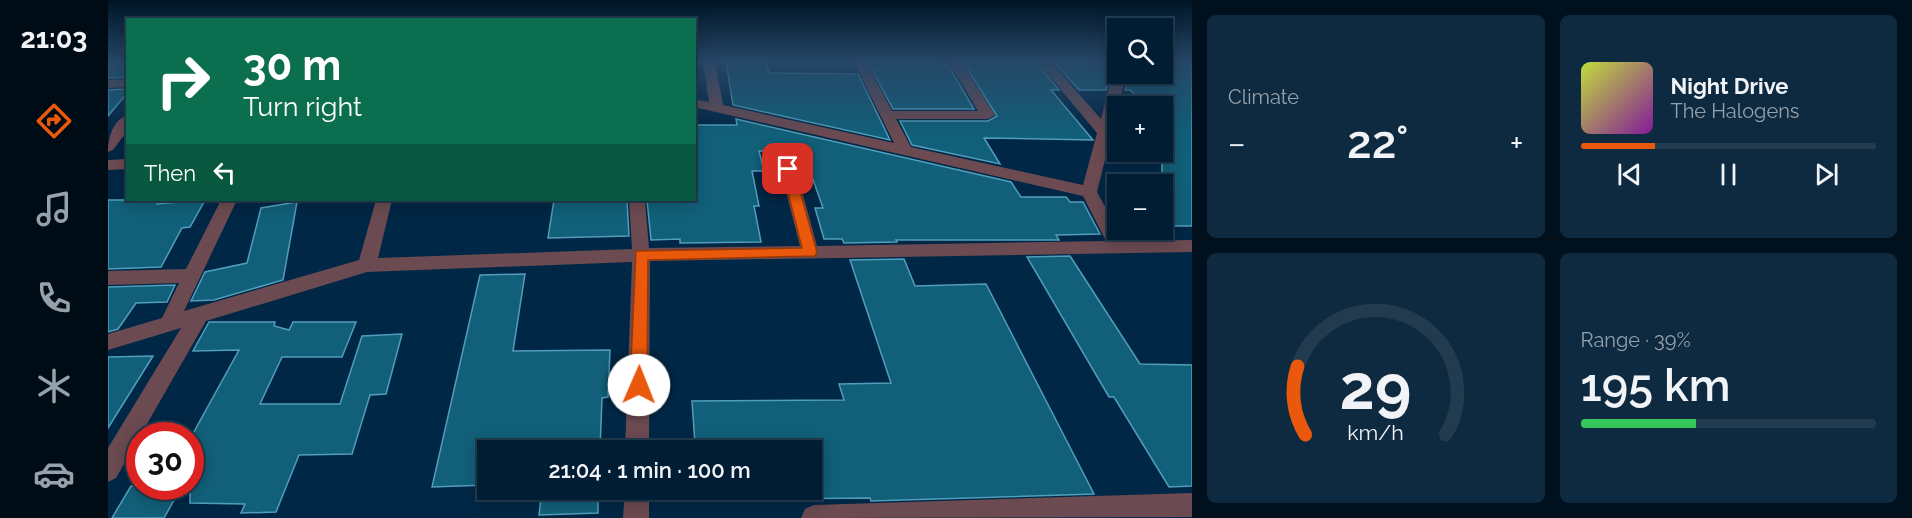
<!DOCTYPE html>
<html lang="en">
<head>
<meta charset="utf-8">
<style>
  :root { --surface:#001d34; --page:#0e2a40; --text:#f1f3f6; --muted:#95a2ac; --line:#223b4f; --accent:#ea580c }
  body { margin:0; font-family:Raleway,sans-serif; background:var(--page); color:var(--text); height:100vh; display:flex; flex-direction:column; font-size:22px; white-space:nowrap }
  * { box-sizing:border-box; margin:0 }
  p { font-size:20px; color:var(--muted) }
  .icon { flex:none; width:33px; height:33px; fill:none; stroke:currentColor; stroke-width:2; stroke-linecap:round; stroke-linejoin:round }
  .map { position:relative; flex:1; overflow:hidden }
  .side { display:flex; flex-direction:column; gap:15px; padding:15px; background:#00101d; width:720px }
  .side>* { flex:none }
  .guide { position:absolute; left:18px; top:18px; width:570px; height:183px; border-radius:0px; box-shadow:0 3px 15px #0003,0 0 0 2px var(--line); background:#0b6e4f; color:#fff; overflow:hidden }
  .controls { position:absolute; left:999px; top:18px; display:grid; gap:12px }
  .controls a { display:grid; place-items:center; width:66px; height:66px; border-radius:0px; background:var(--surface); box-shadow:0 3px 15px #0003,0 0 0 2px var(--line); font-size:30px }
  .speed { position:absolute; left:18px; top:422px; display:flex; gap:12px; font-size:30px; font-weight:700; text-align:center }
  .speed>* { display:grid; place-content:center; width:78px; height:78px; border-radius:50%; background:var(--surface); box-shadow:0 3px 15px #0003,0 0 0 2px var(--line); line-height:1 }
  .speed .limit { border:9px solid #d22; background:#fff; color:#111 }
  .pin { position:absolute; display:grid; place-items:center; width:51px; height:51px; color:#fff; margin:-26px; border-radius:12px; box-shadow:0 3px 9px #0006 }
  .me { position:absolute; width:66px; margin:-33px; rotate:1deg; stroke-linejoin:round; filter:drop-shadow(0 0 4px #0008) }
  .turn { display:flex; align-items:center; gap:21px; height:126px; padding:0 18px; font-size:27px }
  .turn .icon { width:78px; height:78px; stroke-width:2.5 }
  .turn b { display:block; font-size:42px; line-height:51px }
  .then { display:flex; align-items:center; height:57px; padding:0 18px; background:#0003; gap:12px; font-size:22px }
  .big { font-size:45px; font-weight:600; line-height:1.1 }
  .side .tile { flex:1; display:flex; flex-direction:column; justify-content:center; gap:9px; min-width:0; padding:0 21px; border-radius:9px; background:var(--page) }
  .side .dial { align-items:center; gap:0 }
  .dial svg { height:156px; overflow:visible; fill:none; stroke:var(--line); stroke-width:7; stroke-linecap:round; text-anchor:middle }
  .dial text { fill:var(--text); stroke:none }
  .song { display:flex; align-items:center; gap:18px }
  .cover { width:72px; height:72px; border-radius:9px; background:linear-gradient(135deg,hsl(70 70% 55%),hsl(290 70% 35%)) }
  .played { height:6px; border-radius:3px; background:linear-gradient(90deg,var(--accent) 25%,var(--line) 25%) }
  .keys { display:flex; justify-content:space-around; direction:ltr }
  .heat { display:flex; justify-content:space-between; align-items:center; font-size:33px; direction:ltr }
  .charge { height:9px; border-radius:4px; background:linear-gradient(90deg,#34c759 39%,var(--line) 0) }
  .side .tiles { flex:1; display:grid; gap:15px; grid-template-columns:repeat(2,1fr) }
  .trip { position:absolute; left:369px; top:440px; width:345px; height:60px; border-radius:0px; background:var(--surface); box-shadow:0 3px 15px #0003,0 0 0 2px var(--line); font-weight:600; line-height:60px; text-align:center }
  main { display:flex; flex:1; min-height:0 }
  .menu { display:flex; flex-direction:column; width:108px; justify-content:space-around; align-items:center; background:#000c15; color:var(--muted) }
  .menu .icon { width:42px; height:42px }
  .menu .active { color:var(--accent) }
  .menu b { font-size:27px; color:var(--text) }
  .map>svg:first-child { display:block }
</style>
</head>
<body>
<main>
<nav class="menu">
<b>21:03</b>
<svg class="icon active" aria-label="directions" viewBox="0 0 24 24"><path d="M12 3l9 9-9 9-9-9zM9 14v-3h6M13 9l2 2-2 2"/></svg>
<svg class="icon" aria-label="music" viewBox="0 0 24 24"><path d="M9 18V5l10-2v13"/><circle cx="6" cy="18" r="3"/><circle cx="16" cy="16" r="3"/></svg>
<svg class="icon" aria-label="phone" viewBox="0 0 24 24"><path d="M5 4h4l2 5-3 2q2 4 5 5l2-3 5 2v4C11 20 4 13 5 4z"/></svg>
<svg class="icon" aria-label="climate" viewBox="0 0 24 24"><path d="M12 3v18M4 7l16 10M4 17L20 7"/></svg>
<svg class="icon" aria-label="car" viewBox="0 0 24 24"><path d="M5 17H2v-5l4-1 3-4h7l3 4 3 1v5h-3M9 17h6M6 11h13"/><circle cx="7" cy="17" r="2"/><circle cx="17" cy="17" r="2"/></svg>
</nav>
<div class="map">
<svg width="1084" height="518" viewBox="0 0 1084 518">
  <rect width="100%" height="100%" fill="#002745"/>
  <!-- building -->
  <path fill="#115f78" stroke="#519ebc" stroke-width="1.5" d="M 0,62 L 20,62 L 20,77 L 0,78 Z
    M 618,62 L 658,62 L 661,73 L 750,74 L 782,140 L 625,105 Z
    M 760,62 L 840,65 L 866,109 L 785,109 Z
    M 858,62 L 928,62 L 951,90 L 943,90 L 985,140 L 876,138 L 892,164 L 804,145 L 792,121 L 880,121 L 889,116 L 857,65 L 860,65 Z
    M 946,62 L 1010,62 L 1010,72 L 1000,82 L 998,90 L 971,90 Z
    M 1054,62 L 1084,62 L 1084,226 L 1054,226 L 1054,106 L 1049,106 L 1041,99 L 1031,99 L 1022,90 L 1017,90 L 1024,74 L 1054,74 Z
    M 20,89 L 20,92 L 0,116 L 0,90 Z
    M 628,119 L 903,182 L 913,197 L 958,197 L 962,202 L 975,202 L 992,234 L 948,235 L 951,240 L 788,240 L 789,242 L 736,243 L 734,239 L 716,239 L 707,208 L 715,208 L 694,148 L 651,151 L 656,171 L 644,171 L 651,206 L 646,206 L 653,242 L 572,243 L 572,239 L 543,240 L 539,200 L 586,200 L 586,125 L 629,125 Z
    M 0,200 L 51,200 L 49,204 L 97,200 L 82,227 L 74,228 L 53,267 L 0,269 Z
    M 446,200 L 519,200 L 521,236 L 440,238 Z
    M 189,202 L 175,280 L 106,300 L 83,301 L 97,272 L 139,263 L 153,208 Z
    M 962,256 L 1032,364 L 1084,365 L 1084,486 L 1061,487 L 1006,397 L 1001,397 L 919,257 Z
    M 796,259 L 807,286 L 878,284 L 986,494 L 763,501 L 762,498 L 649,499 L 648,495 L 562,498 L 561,489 L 704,489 L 704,450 L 559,450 L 559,445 L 587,444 L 584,401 L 736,400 L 731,384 L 783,383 L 742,260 Z
    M 417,274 L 405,351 L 502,350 L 500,397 L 494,398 L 492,450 L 380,450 L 380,485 L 324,487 L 372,275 Z
    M 67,285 L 59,302 L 28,303 L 10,329 L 0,332 L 0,287 Z
    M 101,322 L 167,322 L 166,326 L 181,330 L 185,322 L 248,322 L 234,357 L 174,357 L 152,404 L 232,404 L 254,336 L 294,334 L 278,394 L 262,395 L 244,454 L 191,455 L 168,512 L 133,513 L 137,504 L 82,503 L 82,439 L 131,350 L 85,351 Z
    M 45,356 L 0,428 L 0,357 Z
    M 23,486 L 74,486 L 56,518 L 4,518 Z
    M 434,489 L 490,489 L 490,513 L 431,515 Z"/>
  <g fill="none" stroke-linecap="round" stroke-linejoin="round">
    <!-- minor -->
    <path fill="#6b4a51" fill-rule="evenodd" d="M 595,62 L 607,62 L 615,105 L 786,143 L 746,62 L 758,62 L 784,111 L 870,111 L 841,62 L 853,62 L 887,115 L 880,119 L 788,119 L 803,147 L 975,185 L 989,133 L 930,62 L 943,62 L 993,119 L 1002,83 L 1010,74 L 1022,74 L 1016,83 L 989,192 L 1016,241 L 1084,240 L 1084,252 L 542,261 L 541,450 L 517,450 L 524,262 L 259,272 L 98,321 L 8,478 L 0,482 L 0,448 L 73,328 L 0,350 L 0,334 L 54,318 L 71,283 L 0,285 L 0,271 L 78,269 L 113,200 L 129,200 L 76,311 L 251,260 L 268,200 L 284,200 L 270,258 L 524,249 L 521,200 L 537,200 L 541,248 L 692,246 L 672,169 L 680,164 L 688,169 L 709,246 L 998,241 L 975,196 L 586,107 L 586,99 L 601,102 Z
      M 20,79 L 20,87 L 0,88 L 0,80 Z
      M 20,115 L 20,130 L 5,150 L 0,152 C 0,138 5,119 20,115 Z
      M 20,159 L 20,169 L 0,170 L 0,160 Z
      M 517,489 L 541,489 L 541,518 L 515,518 Z
      M 1084,493 L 1084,517 L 693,518 L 697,509 L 706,505 Z"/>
  </g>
  <!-- sky -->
  <linearGradient id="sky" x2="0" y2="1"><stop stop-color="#001526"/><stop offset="0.46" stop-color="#264768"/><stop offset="1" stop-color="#264768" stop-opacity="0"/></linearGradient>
  <rect width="1084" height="134" fill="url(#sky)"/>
  <!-- route -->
  <path fill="#ea580c" stroke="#983908" stroke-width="1.5" d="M 680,165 L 686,169 L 709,252 L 707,256 L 540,260 L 539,385 L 536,390 L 531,392 L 525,390 L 522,385 L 528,251 L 694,248 L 674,169 Z"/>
</svg>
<div class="controls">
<a><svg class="icon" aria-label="search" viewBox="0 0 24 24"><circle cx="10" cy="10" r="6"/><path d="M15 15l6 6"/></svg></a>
<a>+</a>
<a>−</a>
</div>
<div class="speed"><div class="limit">30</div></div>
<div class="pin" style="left:680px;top:169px;background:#d93025"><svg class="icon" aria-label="arrive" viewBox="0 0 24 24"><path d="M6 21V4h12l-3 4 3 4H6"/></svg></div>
<svg class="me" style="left:531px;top:385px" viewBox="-20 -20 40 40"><circle r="19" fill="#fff"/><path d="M0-13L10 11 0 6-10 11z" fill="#ea580c"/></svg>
<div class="trip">21:04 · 1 min · 100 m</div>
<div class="guide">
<div class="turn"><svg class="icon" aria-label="right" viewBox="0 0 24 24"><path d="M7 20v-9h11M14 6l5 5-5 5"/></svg><div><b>30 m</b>Turn right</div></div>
<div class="then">Then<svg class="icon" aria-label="left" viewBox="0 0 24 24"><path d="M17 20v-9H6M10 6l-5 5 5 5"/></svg></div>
</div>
</div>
<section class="side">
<div class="tiles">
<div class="tile"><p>Climate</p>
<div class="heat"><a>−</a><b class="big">22°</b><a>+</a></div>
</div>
<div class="tile">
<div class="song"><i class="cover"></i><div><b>Night Drive</b><p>The Halogens</p></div></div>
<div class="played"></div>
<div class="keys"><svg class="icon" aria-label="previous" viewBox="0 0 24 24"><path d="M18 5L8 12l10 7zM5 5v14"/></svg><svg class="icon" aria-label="pause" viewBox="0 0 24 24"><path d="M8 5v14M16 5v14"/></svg><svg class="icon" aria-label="next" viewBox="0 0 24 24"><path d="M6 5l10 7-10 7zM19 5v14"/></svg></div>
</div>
<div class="tile dial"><svg viewBox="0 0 100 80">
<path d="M14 69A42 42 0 1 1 86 69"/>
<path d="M14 69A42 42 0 0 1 10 34" stroke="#ea580c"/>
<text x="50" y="56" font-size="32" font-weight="700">29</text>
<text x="50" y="72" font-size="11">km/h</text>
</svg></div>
<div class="tile"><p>Range · 39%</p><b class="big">195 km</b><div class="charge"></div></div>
</div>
</section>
</main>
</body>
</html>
